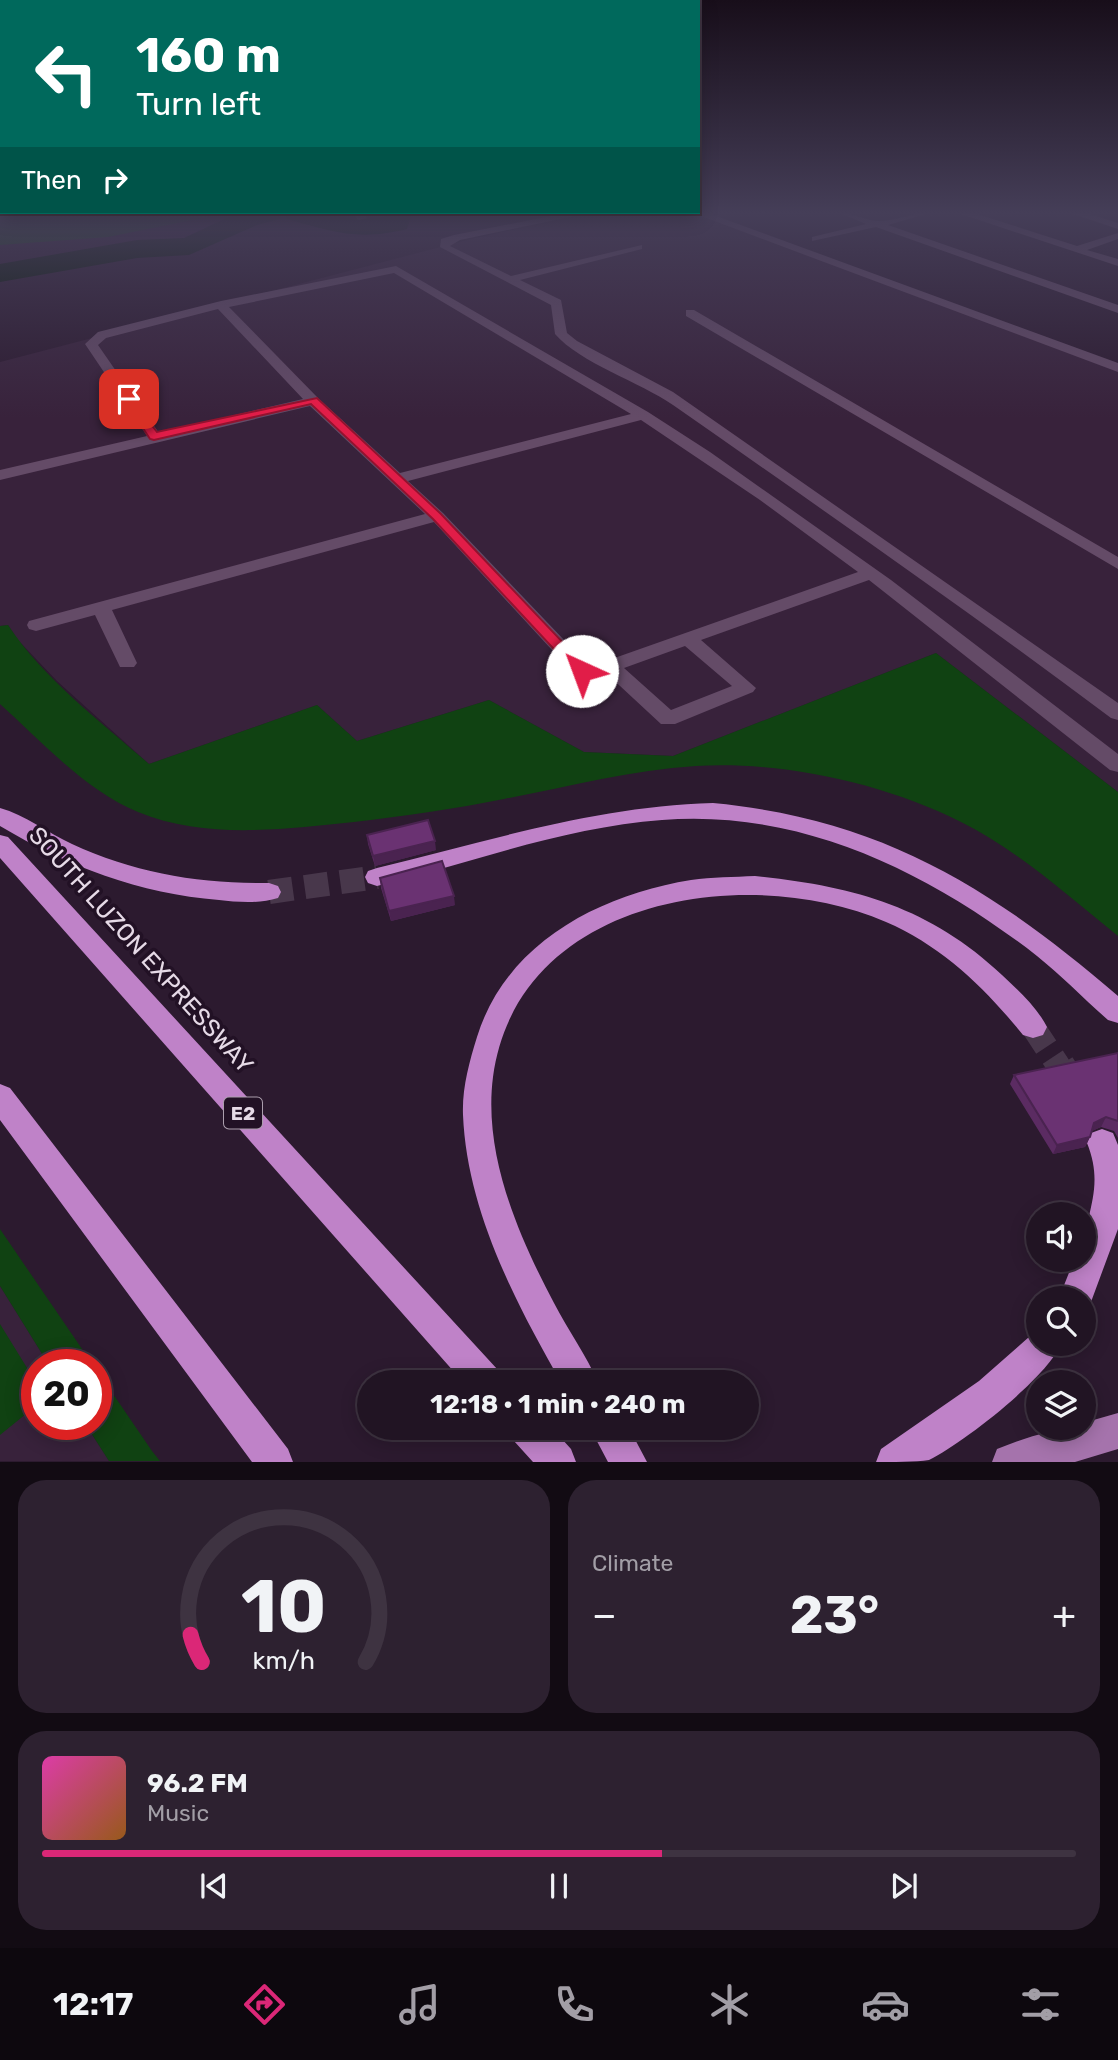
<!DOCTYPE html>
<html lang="en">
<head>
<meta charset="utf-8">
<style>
  :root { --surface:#211423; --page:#2d2130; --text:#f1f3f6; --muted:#a29ea6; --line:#3e3341; --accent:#db2777 }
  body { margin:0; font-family:Rubik,sans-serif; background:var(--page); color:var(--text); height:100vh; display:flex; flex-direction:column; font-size:26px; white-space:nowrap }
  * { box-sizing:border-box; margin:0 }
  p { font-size:23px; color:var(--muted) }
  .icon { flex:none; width:38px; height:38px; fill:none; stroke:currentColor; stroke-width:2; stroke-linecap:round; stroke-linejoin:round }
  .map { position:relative; height:1462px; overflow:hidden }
  .drawer { display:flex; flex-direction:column; gap:18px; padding:18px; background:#120b13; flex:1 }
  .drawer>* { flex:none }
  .hud { position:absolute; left:0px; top:0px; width:700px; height:214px; box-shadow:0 4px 18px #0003,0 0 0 2px var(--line); background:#00695c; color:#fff; overflow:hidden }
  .tools { position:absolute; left:1026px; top:1202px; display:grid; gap:14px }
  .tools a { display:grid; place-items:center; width:70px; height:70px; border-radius:50%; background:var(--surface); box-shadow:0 4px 18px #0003,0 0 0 2px var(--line); font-size:35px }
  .speed { position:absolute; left:21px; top:1349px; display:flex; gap:14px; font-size:35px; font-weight:700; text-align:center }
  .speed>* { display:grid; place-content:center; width:91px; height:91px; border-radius:50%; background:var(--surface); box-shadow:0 4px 18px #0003,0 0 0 2px var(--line); line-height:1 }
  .speed .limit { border:10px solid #d22; background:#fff; color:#111 }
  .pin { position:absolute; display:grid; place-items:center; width:60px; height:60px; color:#fff; margin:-30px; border-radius:14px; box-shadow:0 4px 10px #0006 }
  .me { position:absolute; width:77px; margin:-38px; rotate:317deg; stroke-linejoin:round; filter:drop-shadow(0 0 5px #0008) }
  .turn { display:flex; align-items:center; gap:24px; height:147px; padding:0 21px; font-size:32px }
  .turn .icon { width:91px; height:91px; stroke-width:2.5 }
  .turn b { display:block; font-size:49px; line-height:60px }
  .then { display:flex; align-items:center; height:66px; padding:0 21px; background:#0003; gap:14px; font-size:26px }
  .big { font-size:52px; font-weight:700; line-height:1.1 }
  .drawer .tile { flex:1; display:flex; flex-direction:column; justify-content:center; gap:10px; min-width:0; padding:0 24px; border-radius:28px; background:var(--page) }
  .drawer .dial { align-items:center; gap:0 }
  .dial svg { height:182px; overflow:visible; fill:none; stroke:var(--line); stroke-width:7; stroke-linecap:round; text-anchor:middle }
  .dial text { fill:var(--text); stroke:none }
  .song { display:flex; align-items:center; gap:21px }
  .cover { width:84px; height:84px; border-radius:10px; background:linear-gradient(135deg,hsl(320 70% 55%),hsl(30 70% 35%)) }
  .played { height:7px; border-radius:4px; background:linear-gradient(90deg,var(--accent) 60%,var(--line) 60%) }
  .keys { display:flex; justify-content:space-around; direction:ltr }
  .heat { display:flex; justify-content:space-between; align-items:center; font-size:38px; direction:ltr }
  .drawer .tiles { flex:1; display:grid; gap:18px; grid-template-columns:1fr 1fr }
  .tile:last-child { grid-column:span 2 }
  .trip { position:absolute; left:357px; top:1370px; width:402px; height:70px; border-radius:35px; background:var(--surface); box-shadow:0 4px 18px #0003,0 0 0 2px var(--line); font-weight:700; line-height:70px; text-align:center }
  .tabs { display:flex; height:112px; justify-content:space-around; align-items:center; background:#0d080e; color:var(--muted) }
  .tabs .icon { width:49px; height:49px }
  .tabs .selected { color:var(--accent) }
  .tabs b { font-size:32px; color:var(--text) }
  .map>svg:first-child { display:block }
</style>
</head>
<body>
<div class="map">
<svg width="1118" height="1462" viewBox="0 0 1118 1462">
  <rect width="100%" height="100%" fill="#2c1a2f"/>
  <!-- built -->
  <path fill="#38223b" d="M 589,213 L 693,213 L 1118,365 L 1118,792 L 936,653 L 673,756 L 584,752 L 489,700 L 357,741 L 317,705 L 149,764 L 57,681 L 18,640 L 8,625 L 0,626 L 0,362 L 471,239 Z
    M 0,1286 L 49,1365 L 37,1365 L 37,1424 L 86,1425 L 109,1461 L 0,1461 Z"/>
  <!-- green -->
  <path fill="#104212" d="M 0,213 L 227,213 L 108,237 L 0,245 Z
    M 8,625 C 43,678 101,722 149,764 L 317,705 L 357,741 L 489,700 L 584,752 L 673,756 L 936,653 L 1118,792 L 1118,936 C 1068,896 1019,851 961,822 C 883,783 783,761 696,766 C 631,770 568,787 504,799 C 455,809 404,816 354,822 C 284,829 206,840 138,812 C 86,791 42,742 0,704 L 0,626 Z
    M 0,1229 L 93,1365 L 49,1365 L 0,1286 Z
    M 0,1324 L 37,1384 L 37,1405 L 0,1435 Z
    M 96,1369 L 152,1451 L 160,1461 L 109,1461 L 86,1425 L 96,1424 Z"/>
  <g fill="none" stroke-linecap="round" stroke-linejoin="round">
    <!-- river -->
    <path fill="#021503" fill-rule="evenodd" d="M 237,213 L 283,213 L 280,219 L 257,225 L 189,255 L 137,258 L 0,282 L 0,264 L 137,240 L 184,238 Z
      M 284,213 L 328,213 L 356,220 L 384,217 L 385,213 L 412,213 L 407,229 C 359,241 333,232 287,219 Z"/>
    <!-- highway-tunnel-far1 -->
    <path stroke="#48374b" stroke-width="24" stroke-dasharray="24 12" stroke-linecap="butt" d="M 269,892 L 377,877
      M 1033,1027 L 1060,1068"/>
    <!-- highway-tunnel -->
    <path stroke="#48374b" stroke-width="32" stroke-dasharray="32 16" stroke-linecap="butt" d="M 1059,1066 L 1074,1089"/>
    <!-- minor -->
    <path fill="#644b67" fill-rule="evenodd" d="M 352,213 L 363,213 L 367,218 L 358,220 Z
      M 566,213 L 589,213 L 460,240 L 450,246 L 511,276 L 642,245 L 642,249 L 520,280 L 561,300 L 567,333 L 577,341 L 673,392 L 1118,703 L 1118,720 L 1111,718 C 967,610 820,508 673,405 C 640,382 580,363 555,334 L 551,305 L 440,247 L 441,239 L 454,235 Z
      M 693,213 L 708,213 L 1118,363 L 1118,372 Z
      M 840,213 C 854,213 866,221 879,221 C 895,221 912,213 929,213 L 888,225 L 1118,305 L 1118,313 L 876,227 L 812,241 L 812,237 L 866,224 Z
      M 958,213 L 974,213 L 1077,246 L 1118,233 L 1118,239 L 1087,250 L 1118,259 L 1118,266 Z
      M 1070,213 L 1087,213 L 1118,223 L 1118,229 Z
      M 396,266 L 648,412 L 710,452 L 891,580 L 1118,754 L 1118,772 L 1110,770 L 869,580 L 701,640 L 756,688 L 753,692 L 675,724 L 661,724 L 606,673 L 575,675 L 434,522 L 112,610 L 137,663 L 134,667 L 120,667 L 95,615 L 36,631 L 29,629 L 27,625 L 29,621 L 425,514 L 310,406 L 0,480 L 0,470 L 147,436 L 85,344 L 98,332 L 221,301 ZM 394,273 L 631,414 L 400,473 L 318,398 L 229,307 ZM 218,309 L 303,399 L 159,433 L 98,345 L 106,338 ZM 641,420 L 760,500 L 858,572 L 606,661 L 587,664 L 443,513 L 408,481 ZM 685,646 L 732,686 L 671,710 L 624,668 Z
      M 686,310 L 694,310 L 1118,557 L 1118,569 L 686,316 Z"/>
    <!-- major -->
    <path fill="#a573ac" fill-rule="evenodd" d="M 1118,1413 L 1118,1449 L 1075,1462 L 992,1462 L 997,1449 C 1024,1438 1054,1428 1083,1428 L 1083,1423 Z"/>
    <!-- highway -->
    <path fill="#bf82c8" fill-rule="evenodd" d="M 713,803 C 882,819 992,888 1118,996 L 1118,1023 L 1108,1020 C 1084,999 1062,976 1037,956 C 929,872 802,809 662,820 C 565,827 470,863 377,886 L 368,883 L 365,877 L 368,871 L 377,868 C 489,841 597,806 713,803 Z
      M 0,808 C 25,815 48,833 72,844 C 135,873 200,884 269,883 L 278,886 L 281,892 L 278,898 C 259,904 237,902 219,900 C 140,894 67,866 0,826 Z
      M 0,835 L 8,837 L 498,1370 L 503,1382 L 463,1382 L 0,858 Z
      M 755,876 C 852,886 929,906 1002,975 C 1018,990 1037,1007 1047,1027 L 1043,1035 L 1033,1038 L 1023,1035 C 986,989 942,946 886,922 C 747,862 517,897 493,1077 C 483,1155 519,1237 554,1303 C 568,1330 586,1355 598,1382 L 561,1382 C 515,1302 467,1210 463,1115 C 462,1088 469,1063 477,1037 C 506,943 599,895 691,880 C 712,877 734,877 755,876 Z
      M 0,1084 L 10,1088 L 288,1449 L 293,1462 L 252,1462 L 0,1120 Z
      M 1102,1129 L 1113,1133 L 1118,1145 L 1118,1229 L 1088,1310 L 1083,1312 L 1083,1298 L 1059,1298 L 1074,1260 L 1083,1260 C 1083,1214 1106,1190 1087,1143 L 1091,1133 Z
      M 1038,1329 L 1038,1344 L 1061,1344 C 1047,1378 963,1443 929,1460 C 916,1462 891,1462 876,1462 L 881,1449 L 979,1381 Z
      M 509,1428 L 552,1428 L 571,1449 L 576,1462 L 533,1462 L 514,1441 Z
      M 590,1428 L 629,1428 L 647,1462 L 608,1462 Z"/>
  </g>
  <!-- wall -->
  <path fill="#5b2b62" d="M 367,835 L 436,850 L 375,866 L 368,844 Z
    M 380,878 L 455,905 L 391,921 L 381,888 Z
    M 1118,1053 L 1118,1138 L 1114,1131 L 1101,1127 L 1092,1131 L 1090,1137 L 1085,1147 L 1053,1154 L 1010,1084 L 1014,1075 Z"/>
  <!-- shaded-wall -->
  <path fill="#4a2350" d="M 435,841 L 436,850 L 375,866 L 373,856 Z
    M 454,896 L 455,905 L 391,921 L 389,911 Z
    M 1106,1117 L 1101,1127 L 1089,1132 L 1094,1123 Z
    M 1090,1137 L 1085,1147 L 1053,1154 L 1057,1145 Z"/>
  <!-- building -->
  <path fill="#6a3272" stroke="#4a2350" stroke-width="2" d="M 428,820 L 435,841 L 373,856 L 367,835 Z
    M 442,861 L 454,896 L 389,911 L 380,878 Z
    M 1118,1053 L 1118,1121 L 1106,1117 L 1094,1123 L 1090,1137 L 1057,1145 L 1014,1075 Z"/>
  <!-- sky -->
  <linearGradient id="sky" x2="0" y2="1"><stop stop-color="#180e1a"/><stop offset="0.51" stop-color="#453e58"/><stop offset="1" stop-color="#453e58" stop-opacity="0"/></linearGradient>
  <rect width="1118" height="418" fill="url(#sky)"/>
  <!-- route -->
  <path fill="#e11d48" stroke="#92132f" stroke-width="2" d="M 129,396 L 157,432 L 317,398 L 441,514 L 590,671 L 588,674 L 577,674 L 433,519 L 311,404 L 154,440 L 150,439 L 124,399 Z"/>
  <g text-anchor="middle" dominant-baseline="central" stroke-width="7" stroke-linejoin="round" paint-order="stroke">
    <!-- shield labels -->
    <rect fill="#221125" stroke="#ab9ead" stroke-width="2" x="224" y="1097.5" width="38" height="31" rx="5"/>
    <g font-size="19" font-weight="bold" fill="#e6dae7">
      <text x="243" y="1113">E2</text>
    </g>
    <!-- near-street labels -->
    <g font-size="24" fill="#e6dae7" stroke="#221125">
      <text transform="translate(141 950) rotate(48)">SOUTH LUZON EXPRESSWAY</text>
    </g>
  </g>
</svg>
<div class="tools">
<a><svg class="icon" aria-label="sound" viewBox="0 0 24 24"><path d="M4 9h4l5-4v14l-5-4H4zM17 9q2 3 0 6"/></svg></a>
<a><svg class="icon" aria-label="search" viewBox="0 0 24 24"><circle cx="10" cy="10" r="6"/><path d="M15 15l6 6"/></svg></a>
<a><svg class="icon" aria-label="layers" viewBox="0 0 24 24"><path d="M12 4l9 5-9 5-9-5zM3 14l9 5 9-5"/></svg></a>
</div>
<div class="speed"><div class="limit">20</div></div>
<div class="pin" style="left:129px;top:399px;background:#d93025"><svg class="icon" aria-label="arrive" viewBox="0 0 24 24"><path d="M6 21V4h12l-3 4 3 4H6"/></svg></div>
<svg class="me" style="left:582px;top:671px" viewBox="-20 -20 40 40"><circle r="19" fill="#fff"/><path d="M0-13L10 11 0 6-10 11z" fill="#e11d48"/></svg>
<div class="trip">12:18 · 1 min · 240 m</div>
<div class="hud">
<div class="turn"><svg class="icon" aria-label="left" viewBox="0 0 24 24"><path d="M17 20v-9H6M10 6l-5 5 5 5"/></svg><div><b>160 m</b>Turn left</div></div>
<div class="then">Then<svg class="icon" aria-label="right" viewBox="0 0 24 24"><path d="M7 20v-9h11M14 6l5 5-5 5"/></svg></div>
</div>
</div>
<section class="drawer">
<div class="tiles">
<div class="tile dial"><svg viewBox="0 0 100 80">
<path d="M14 69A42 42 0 1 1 86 69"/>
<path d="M14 69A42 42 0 0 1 9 57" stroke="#db2777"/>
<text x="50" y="56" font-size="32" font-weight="700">10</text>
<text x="50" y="72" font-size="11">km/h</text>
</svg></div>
<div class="tile"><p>Climate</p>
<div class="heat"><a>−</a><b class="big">23°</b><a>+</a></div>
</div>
<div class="tile">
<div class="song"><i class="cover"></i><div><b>96.2 FM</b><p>Music</p></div></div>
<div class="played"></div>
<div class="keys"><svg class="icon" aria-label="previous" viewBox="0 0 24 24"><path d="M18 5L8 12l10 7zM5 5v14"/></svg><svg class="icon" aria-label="pause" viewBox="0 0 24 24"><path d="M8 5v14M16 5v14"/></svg><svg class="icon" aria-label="next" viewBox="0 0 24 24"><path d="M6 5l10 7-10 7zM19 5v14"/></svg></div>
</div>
</div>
</section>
<nav class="tabs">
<b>12:17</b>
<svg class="icon selected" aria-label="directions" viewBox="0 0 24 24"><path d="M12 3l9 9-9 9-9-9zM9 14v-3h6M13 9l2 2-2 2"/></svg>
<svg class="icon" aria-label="music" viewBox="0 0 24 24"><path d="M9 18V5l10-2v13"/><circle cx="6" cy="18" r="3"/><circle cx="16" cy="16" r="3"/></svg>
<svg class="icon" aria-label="phone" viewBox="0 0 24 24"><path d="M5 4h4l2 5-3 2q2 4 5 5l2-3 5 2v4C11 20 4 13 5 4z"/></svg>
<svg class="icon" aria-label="climate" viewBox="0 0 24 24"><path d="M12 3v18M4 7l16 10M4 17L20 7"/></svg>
<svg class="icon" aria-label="car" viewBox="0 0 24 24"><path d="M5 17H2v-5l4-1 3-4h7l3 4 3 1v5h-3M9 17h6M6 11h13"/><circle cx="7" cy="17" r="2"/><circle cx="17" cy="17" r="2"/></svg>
<svg class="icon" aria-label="filters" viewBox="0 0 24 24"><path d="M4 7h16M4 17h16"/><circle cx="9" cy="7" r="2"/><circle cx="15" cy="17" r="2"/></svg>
</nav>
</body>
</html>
